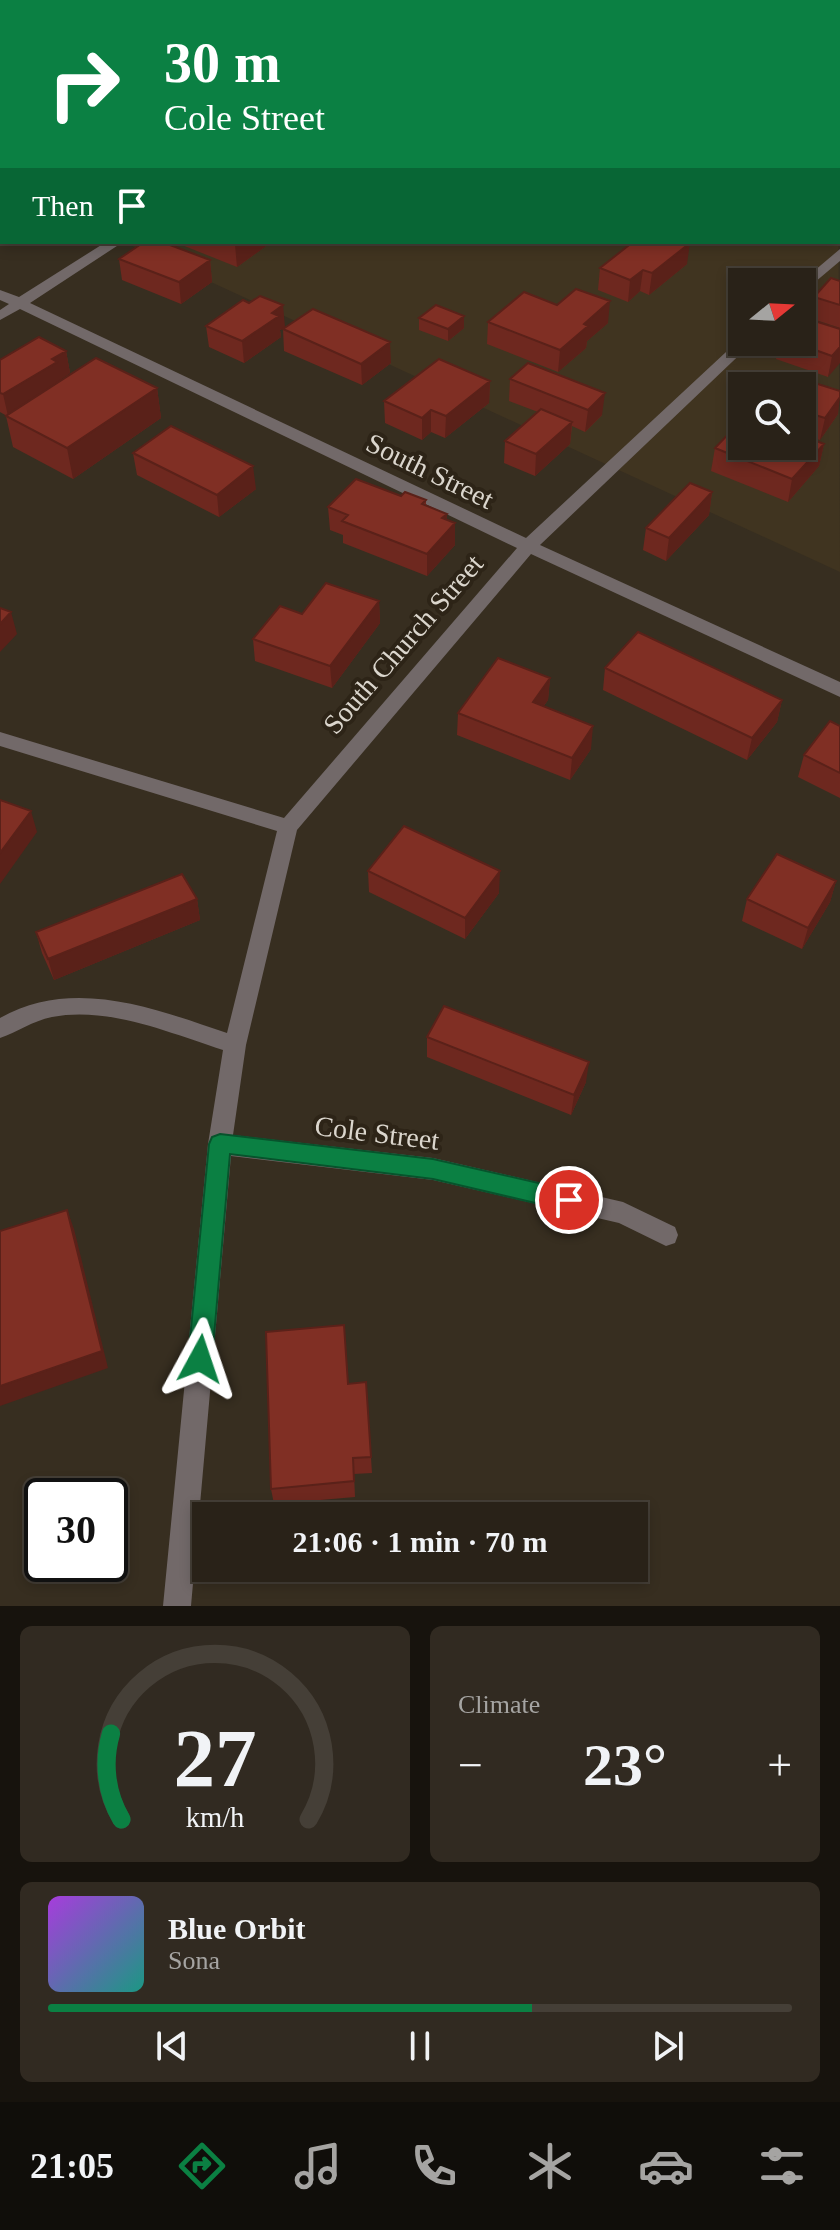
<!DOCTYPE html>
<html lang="en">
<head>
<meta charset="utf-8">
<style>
  :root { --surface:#292218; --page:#312a21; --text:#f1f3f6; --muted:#a5a4a2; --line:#453f37; --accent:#0b8043 }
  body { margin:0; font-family:Georgia,serif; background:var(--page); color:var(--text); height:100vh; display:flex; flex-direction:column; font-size:30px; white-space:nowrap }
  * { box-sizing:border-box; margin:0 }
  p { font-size:26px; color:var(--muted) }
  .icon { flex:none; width:44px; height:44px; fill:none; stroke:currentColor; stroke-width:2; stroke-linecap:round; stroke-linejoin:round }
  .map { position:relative; height:1606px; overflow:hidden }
  .side { display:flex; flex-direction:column; gap:20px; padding:20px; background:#17130d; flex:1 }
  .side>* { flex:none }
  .banner { position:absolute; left:0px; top:0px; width:840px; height:244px; box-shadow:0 4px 12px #0003,0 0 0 2px var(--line); background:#0b8043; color:#fff; overflow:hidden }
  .needle { width:52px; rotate:72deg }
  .tools { position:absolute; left:728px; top:268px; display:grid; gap:16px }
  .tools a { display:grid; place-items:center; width:88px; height:88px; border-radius:0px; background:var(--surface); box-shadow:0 4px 12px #0003,0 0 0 2px var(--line); font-size:40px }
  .speed { position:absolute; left:24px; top:1478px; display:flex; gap:16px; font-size:40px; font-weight:700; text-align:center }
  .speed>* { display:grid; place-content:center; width:104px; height:104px; border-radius:50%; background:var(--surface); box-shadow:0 4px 12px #0003,0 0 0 2px var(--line); line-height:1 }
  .speed .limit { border:4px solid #111; border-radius:12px; background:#fff; color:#111 }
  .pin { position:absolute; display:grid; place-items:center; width:68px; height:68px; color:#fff; margin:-34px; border:4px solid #fff; border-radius:50%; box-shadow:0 2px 8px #0007 }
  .me { position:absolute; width:88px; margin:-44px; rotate:5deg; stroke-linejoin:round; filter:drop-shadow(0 0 6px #0008) }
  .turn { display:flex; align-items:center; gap:28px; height:168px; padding:0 32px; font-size:36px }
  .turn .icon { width:104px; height:104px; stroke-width:2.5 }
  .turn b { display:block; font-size:56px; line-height:68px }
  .then { display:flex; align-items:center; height:76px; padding:0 32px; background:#0003; gap:16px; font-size:30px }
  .big { font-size:60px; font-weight:600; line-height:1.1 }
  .side .card { flex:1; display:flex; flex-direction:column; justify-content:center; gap:12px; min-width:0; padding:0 28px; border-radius:12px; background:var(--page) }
  .side .dial { align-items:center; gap:0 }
  .dial svg { height:208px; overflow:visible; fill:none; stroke:var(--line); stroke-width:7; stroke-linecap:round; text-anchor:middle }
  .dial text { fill:var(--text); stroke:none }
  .song { display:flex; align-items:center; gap:24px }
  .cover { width:96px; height:96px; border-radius:12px; background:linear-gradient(135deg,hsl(280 70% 55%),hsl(170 70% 35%)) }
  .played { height:8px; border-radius:4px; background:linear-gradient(90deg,var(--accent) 65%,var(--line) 65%) }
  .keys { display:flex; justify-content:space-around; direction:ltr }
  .heat { display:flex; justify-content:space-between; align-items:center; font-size:44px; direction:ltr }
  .side .tiles { flex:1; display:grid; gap:20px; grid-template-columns:1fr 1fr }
  .card:last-child { grid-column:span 2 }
  .trip { position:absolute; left:192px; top:1502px; width:456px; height:80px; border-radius:0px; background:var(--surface); box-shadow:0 4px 12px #0003,0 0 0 2px var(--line); font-weight:600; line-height:80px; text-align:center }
  .menu { display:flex; height:128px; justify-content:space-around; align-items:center; background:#100e0a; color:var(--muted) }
  .menu .icon { width:56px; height:56px }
  .menu .selected { color:var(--accent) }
  .menu b { font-size:36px; color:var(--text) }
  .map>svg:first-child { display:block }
</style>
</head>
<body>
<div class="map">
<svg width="840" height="1606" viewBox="0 0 840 1606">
  <rect width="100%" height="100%" fill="#372e20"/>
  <!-- built -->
  <path fill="#403420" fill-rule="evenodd" d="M 0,0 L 706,0 L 2,2 L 0,196 Z
    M 838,128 L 840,572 L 124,242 L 838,242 ZM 742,282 L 802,282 L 802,342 L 742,342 ZM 742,386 L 802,386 L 802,446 L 742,446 Z"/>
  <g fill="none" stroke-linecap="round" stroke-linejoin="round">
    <!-- minor -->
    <path fill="#726969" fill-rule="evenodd" d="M 490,0 L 503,0 L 488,2 Z
      M 838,191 L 840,191 L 840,200 L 838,200 Z
      M 106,242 L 123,242 L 30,303 L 526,538 L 740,339 L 742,342 L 753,342 L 540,545 L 840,682 L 840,697 L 531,554 L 297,830 L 246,1045 L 233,1135 L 433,1158 L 623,1202 L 675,1227 L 678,1235 L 675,1243 L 666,1246 L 619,1223 L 433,1180 L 231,1156 L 191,1606 L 163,1606 L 208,1144 L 223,1050 C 170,1033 108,1006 52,1017 C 32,1021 18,1032 0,1038 L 0,1018 C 73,977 153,1008 227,1033 L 277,831 L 0,746 L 0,732 L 284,818 L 517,548 L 20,309 L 0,320 L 0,310 L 9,304 L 0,300 L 0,290 L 19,297 Z
      M 840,249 L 840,261 L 802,293 L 801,282 Z"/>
  </g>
  <!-- wall -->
  <path fill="#6e281f" d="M 838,108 L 840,108 L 840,165 L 838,164 Z
    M 181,242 L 266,242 L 266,246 L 237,267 L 182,245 Z
    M 119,259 L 210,260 L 212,282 L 181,304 L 122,280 Z
    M 687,264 L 649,295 L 640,291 L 628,302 L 598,290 L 600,268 Z
    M 840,281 L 840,328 L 810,318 L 814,297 Z
    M 557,305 L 608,323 L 587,341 L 586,348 L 558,372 L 487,344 L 488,322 Z
    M 419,318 L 464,328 L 448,341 L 419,330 Z
    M 206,326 L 285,327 L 280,330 L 281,337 L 244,363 L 209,347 Z
    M 283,329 L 391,363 L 362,385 L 284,351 Z
    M 840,329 L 828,377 L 776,359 L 779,342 L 802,342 Z
    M 66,351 L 70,373 L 61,379 L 61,380 L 157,388 L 161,418 L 73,479 L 13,447 L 6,416 L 7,416 L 0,412 L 0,360 Z
    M 510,379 L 602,415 L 585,432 L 572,426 L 570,444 L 535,476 L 504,463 L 505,441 L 538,412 L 509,401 Z
    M 490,381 L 489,403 L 445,438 L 431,432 L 422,440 L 385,423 L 384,401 Z
    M 802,386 L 838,414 L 820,440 L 802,434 Z
    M 824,444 L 819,466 L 788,502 L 711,471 L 715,448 L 742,446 Z
    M 133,453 L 256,489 L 219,517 L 137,475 Z
    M 712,492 L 709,515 L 666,561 L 643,550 L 646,528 Z
    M 401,496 L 426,500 L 426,506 L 447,520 L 455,523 L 455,545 L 427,576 L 343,543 L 343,535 L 330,530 L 328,507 Z
    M 379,601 L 380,623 L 332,688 L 255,661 L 253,639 L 302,614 Z
    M 605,668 L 782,700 L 777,722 L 747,760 L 603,690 Z
    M 550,678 L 548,700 L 543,707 L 591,749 L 570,780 L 457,735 L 458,713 Z
    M 840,726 L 840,798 L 798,777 L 804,755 Z
    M 368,871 L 499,893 L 465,939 L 369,892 Z
    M 836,881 L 830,902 L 802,949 L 742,921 L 747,899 Z
    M 197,899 L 200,920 L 54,980 L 42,953 L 36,932 Z
    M 427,1037 L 586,1082 L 571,1115 L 427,1057 Z
    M 366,1382 L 372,1473 L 354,1474 L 355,1497 L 274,1504 L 271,1489 L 348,1384 Z"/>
  <!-- shaded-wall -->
  <path fill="#5a2119" d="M 827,0 L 840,0 L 840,4 L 838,5 L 838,2 L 827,2 Z
    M 240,242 L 266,242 L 266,246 L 237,267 L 235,245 Z
    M 690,243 L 687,264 L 649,295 L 652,273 Z
    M 210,260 L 212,282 L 181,304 L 179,282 Z
    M 643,270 L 640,291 L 628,302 L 630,280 Z
    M 610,301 L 608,323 L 587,341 L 586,348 L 558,372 L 560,350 L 584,324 Z
    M 283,305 L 285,327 L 280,330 L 281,337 L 244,363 L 242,341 L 272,313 Z
    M 464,316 L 464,328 L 448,341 L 448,329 Z
    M 390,342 L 391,363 L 362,385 L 361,364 Z
    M 840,347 L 840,363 L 828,377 L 832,356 Z
    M 66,351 L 70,373 L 61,379 L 62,384 L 8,416 L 3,394 L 52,359 Z
    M 490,381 L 489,403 L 445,438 L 446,416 Z
    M 157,388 L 161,418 L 73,479 L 67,448 Z
    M 605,393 L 602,415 L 585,432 L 588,410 Z
    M 840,397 L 838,414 L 820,440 L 825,418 Z
    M 431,410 L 431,432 L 422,440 L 422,418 Z
    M 572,422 L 570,444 L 535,476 L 536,454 Z
    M 824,444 L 819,466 L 788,502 L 792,479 Z
    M 253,466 L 256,489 L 219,517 L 217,495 Z
    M 712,492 L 709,515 L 666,561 L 669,538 Z
    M 447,514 L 447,532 L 455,523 L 455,545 L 427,576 L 427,554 L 442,518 Z
    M 379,601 L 380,623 L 332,688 L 330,666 Z
    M 11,612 L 17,634 L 0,652 L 0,624 Z
    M 550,678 L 548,700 L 531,724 L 533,702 Z
    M 782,700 L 777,722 L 747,760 L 752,738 Z
    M 593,726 L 591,749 L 570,780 L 572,758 Z
    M 31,811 L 37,832 L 0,884 L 0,853 Z
    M 500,871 L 499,893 L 465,939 L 465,918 Z
    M 836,881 L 830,902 L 802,949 L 808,928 Z
    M 197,899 L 200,920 L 54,980 L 48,959 Z
    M 589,1062 L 586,1082 L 571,1115 L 574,1095 Z
    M 67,1210 L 74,1229 L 108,1368 L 0,1406 L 0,1386 Z"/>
  <!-- building -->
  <path fill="#802f24" stroke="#5a2119" stroke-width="2" d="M 97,0 L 156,0 L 163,2 L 93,2 Z
    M 570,0 L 583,1 L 598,0 L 605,2 L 567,2 Z
    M 769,0 L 823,0 L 822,2 L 767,2 Z
    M 838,108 L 840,108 L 840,143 L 838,142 Z
    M 144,242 L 162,242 L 210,260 L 179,282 L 119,259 Z
    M 226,242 L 240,242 L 235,245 Z
    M 633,242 L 688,242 L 690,243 L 652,273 L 643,270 L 630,280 L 600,268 Z
    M 831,278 L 840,281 L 840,305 L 814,297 Z
    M 576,289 L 610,301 L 584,324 L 588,326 L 560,350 L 488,322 L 524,292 L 557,305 Z
    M 260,296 L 283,305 L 272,313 L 279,316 L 242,341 L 206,326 L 243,300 L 249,303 Z
    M 436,305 L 464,316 L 448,329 L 419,318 Z
    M 313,309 L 390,342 L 361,364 L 283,329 Z
    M 802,317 L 840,329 L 840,347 L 832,356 L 793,342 L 802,342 Z
    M 39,337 L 66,351 L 52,359 L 57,362 L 3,394 L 0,393 L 0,360 Z
    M 96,358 L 157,388 L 67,448 L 6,416 Z
    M 439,359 L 490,381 L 446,416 L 431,410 L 422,418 L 384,401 Z
    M 528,363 L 605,393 L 588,410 L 510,379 Z
    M 783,373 L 840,391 L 840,397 L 825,418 L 802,411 L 802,386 L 773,386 Z
    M 541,409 L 572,422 L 536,454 L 505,441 Z
    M 171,426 L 253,466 L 217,495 L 133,453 Z
    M 735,427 L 742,430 L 742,446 L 802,446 L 802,435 L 824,444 L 792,479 L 715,448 Z
    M 356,479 L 401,496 L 405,492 L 426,500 L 422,504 L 447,514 L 442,518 L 455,523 L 427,554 L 342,521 L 348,515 L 328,507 Z
    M 690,483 L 712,492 L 669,538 L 646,528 Z
    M 326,583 L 379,601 L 330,666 L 253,639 L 280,606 L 302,614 Z
    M 0,608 L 11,612 L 0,624 Z
    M 638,632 L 782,700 L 752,738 L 605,668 Z
    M 498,658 L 550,678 L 533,702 L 593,726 L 572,758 L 458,713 Z
    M 830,721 L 840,726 L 840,773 L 804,755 Z
    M 0,800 L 31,811 L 0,853 Z
    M 404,826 L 500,871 L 465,918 L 368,871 Z
    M 777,854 L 836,881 L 808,928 L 747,899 Z
    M 182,874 L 197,899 L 48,959 L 36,932 Z
    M 444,1006 L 589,1062 L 574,1095 L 427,1037 Z
    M 67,1210 L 102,1351 L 0,1386 L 0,1231 Z
    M 344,1325 L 348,1384 L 366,1382 L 371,1457 L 353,1458 L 354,1481 L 271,1489 L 266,1332 Z"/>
  <!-- route -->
  <path fill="#0b8043" stroke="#07532c" stroke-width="2" d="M 220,1134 L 433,1159 L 569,1190 L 576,1193 L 580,1200 L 576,1208 L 569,1211 L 433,1179 L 230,1154 L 212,1359 L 209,1368 L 200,1371 L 192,1368 L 188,1359 L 209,1144 L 212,1137 Z"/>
  <g text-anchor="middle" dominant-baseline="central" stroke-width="8" stroke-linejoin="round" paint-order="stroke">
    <!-- street labels -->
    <g font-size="28" fill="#dbd6cd" stroke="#2d2417">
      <text transform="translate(430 471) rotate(26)">South Street</text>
      <text transform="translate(403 644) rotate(-49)">South Church Street</text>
      <text transform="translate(377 1133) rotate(7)">Cole Street</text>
    </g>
  </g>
</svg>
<div class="tools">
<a><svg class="needle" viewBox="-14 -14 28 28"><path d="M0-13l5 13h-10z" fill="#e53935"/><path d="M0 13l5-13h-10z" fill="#a5a4a2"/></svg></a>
<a><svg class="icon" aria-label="search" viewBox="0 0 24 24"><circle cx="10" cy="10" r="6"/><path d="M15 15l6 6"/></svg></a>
</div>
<div class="speed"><div class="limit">30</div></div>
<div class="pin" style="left:569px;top:1200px;background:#d93025"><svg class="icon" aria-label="arrive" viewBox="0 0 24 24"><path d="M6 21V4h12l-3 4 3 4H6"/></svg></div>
<svg class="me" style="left:200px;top:1359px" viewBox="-20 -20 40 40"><path d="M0-17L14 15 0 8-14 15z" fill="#0b8043" stroke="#fff" stroke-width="4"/></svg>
<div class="trip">21:06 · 1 min · 70 m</div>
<div class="banner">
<div class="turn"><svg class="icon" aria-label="right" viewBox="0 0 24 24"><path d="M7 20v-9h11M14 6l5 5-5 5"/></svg><div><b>30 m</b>Cole Street</div></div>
<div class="then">Then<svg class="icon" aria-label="arrive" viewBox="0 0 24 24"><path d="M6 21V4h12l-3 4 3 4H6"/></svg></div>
</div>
</div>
<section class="side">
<div class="tiles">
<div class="card dial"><svg viewBox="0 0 100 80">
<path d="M14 69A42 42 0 1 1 86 69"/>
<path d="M14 69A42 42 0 0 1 10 36" stroke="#0b8043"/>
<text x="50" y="56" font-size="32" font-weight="700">27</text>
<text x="50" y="72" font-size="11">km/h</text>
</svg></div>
<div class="card"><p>Climate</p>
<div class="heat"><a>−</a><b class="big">23°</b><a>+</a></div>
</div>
<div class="card">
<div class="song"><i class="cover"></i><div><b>Blue Orbit</b><p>Sona</p></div></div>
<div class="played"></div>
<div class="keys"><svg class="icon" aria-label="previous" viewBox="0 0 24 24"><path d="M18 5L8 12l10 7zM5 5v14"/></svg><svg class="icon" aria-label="pause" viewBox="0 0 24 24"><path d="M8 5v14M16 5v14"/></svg><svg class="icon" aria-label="next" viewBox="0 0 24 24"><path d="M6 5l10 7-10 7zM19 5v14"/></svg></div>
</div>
</div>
</section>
<nav class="menu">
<b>21:05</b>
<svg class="icon selected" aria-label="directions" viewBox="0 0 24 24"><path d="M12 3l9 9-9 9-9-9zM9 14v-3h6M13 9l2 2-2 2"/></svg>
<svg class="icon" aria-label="music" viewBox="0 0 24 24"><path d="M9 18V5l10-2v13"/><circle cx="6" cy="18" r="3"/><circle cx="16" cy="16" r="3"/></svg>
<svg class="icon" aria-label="phone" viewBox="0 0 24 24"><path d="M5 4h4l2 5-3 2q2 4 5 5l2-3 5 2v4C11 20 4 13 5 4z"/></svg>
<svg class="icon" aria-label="climate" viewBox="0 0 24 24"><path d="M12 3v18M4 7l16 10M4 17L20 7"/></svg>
<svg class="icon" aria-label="car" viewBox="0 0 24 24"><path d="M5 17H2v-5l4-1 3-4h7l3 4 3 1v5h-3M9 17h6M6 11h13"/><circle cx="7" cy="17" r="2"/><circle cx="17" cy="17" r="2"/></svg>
<svg class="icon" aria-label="filters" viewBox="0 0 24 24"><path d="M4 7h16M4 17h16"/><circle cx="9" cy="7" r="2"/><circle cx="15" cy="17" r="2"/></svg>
</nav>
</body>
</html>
